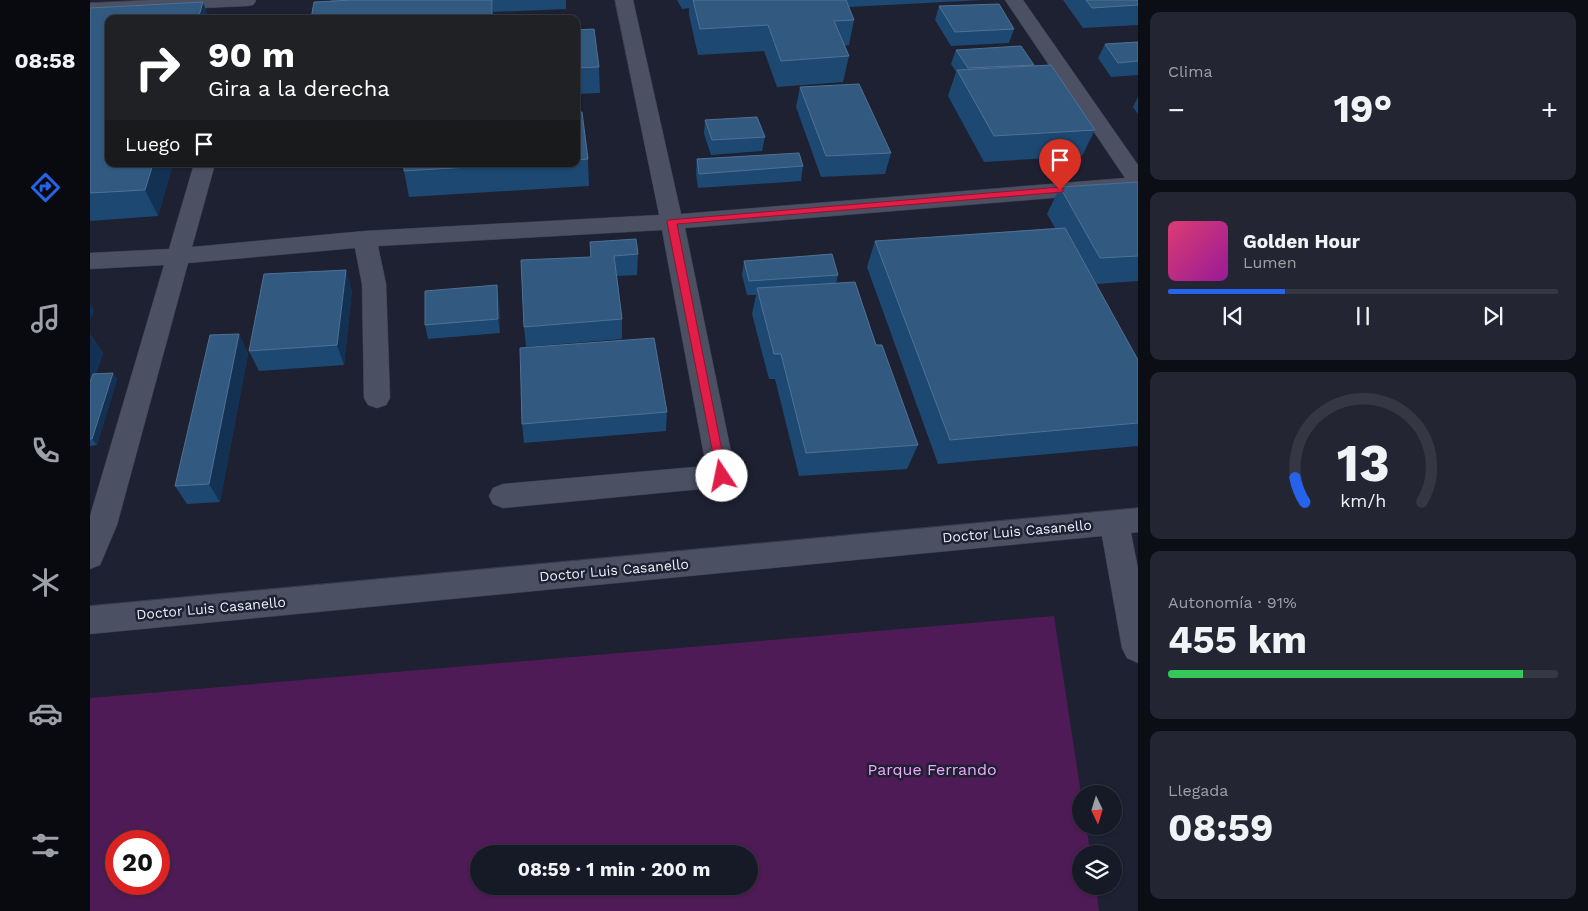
<!DOCTYPE html>
<html lang="es">
<head>
<meta charset="utf-8">
<style>
  :root { --surface:#161926; --page:#232632; --text:#f1f3f6; --muted:#9ea0a7; --line:#353843; --accent:#2563eb }
  body { margin:0; font-family:"Work Sans",sans-serif; background:var(--page); color:var(--text); height:100vh; display:flex; flex-direction:column; font-size:19px; white-space:nowrap }
  * { box-sizing:border-box; margin:0 }
  p { font-size:16px; color:var(--muted) }
  .icon { flex:none; width:28px; height:28px; fill:none; stroke:currentColor; stroke-width:2; stroke-linecap:round; stroke-linejoin:round }
  .map { position:relative; flex:1; overflow:hidden }
  .details { display:flex; flex-direction:column; gap:12px; padding:12px; background:#0c0e15; width:450px }
  .details>* { flex:none }
  .guide { position:absolute; left:15px; top:15px; width:475px; height:152px; border-radius:10px; box-shadow:0 1px 4px #0004,0 0 0 1px var(--line); background:#202124; color:#fff; overflow:hidden }
  .needle { width:32px; rotate:176deg }
  .tools { position:absolute; left:982px; top:785px; display:grid; gap:10px }
  .tools a { display:grid; place-items:center; width:50px; height:50px; border-radius:50%; background:var(--surface); box-shadow:0 1px 4px #0004,0 0 0 1px var(--line); font-size:25px }
  .speed { position:absolute; left:15px; top:830px; display:flex; gap:10px; font-size:25px; font-weight:700; text-align:center }
  .speed>* { display:grid; place-content:center; width:65px; height:65px; border-radius:50%; background:var(--surface); box-shadow:0 1px 4px #0004,0 0 0 1px var(--line); line-height:1 }
  .speed .limit { border:8px solid #d22; background:#fff; color:#111 }
  .pin { position:absolute; display:grid; place-items:center; width:42px; height:42px; color:#fff; margin:-51px -21px; border-radius:50% 50% 50% 0; rotate:-45deg; box-shadow:0 0 5px #0007 }
  .pin .icon { rotate:45deg }
  .me { position:absolute; width:55px; margin:-28px; rotate:349deg; stroke-linejoin:round; filter:drop-shadow(0 0 4px #0008) }
  .turn { display:flex; align-items:center; gap:18px; height:105px; padding:0 20px; font-size:22px }
  .turn .icon { width:65px; height:65px; stroke-width:2.5 }
  .turn b { display:block; font-size:35px; line-height:42px }
  .then { display:flex; align-items:center; height:48px; padding:0 20px; background:#0003; gap:10px; font-size:19px }
  .big { font-size:38px; font-weight:700; line-height:1.1 }
  .details .widget { flex:1; display:flex; flex-direction:column; justify-content:center; gap:8px; min-width:0; padding:0 18px; border-radius:10px; background:var(--page) }
  .details .dial { align-items:center; gap:0 }
  .dial svg { height:130px; overflow:visible; fill:none; stroke:var(--line); stroke-width:7; stroke-linecap:round; text-anchor:middle }
  .dial text { fill:var(--text); stroke:none }
  .song { display:flex; align-items:center; gap:15px }
  .cover { width:60px; height:60px; border-radius:8px; background:linear-gradient(135deg,hsl(340 70% 55%),hsl(300 70% 35%)) }
  .played { height:5px; border-radius:2px; background:linear-gradient(90deg,var(--accent) 30%,var(--line) 30%) }
  .keys { display:flex; justify-content:space-around; direction:ltr }
  .heat { display:flex; justify-content:space-between; align-items:center; font-size:28px; direction:ltr }
  .charge { height:8px; border-radius:4px; background:linear-gradient(90deg,#34c759 91%,var(--line) 0) }
  .trip { position:absolute; left:380px; top:845px; width:288px; height:50px; border-radius:25px; background:var(--surface); box-shadow:0 1px 4px #0004,0 0 0 1px var(--line); font-weight:700; line-height:50px; text-align:center }
  main { display:flex; flex:1; min-height:0 }
  .tabs { display:flex; flex-direction:column; width:90px; justify-content:space-around; align-items:center; background:#090a0f; color:var(--muted) }
  .tabs .icon { width:35px; height:35px }
  .tabs .on { color:var(--accent) }
  .tabs b { font-size:22px; color:var(--text) }
  .map>svg:first-child { display:block }
</style>
</head>
<body>
<main>
<nav class="tabs">
<b>08:58</b>
<svg class="icon on" aria-label="directions" viewBox="0 0 24 24"><path d="M12 3l9 9-9 9-9-9zM9 14v-3h6M13 9l2 2-2 2"/></svg>
<svg class="icon" aria-label="music" viewBox="0 0 24 24"><path d="M9 18V5l10-2v13"/><circle cx="6" cy="18" r="3"/><circle cx="16" cy="16" r="3"/></svg>
<svg class="icon" aria-label="phone" viewBox="0 0 24 24"><path d="M5 4h4l2 5-3 2q2 4 5 5l2-3 5 2v4C11 20 4 13 5 4z"/></svg>
<svg class="icon" aria-label="climate" viewBox="0 0 24 24"><path d="M12 3v18M4 7l16 10M4 17L20 7"/></svg>
<svg class="icon" aria-label="car" viewBox="0 0 24 24"><path d="M5 17H2v-5l4-1 3-4h7l3 4 3 1v5h-3M9 17h6M6 11h13"/><circle cx="7" cy="17" r="2"/><circle cx="17" cy="17" r="2"/></svg>
<svg class="icon" aria-label="filters" viewBox="0 0 24 24"><path d="M4 7h16M4 17h16"/><circle cx="9" cy="7" r="2"/><circle cx="15" cy="17" r="2"/></svg>
</nav>
<div class="map">
<svg width="1048" height="911" viewBox="0 0 1048 911">
  <rect width="100%" height="100%" fill="#1d2132"/>
  <!-- green -->
  <path fill="#4f1b56" fill-rule="evenodd" d="M 964,616 L 991,794 L 991,826 L 996,826 L 1001,854 L 991,854 L 991,886 L 1006,886 L 1009,911 L 0,911 L 0,698 ZM 26,841 L 69,841 L 69,884 L 26,884 ZM 389,854 L 659,854 L 659,886 L 389,886 Z"/>
  <g fill="none" stroke-linecap="round" stroke-linejoin="round">
    <defs>
      <path id="minor" d="M 61,0 L 165,0 L 166,1 L 163,5 L 157,6 L 0,13 L 0,3 Z
        M 525,0 L 543,0 L 591,214 L 1035,178 L 915,0 L 933,0 L 1048,165 L 1048,191 L 595,228 L 646,476 L 642,484 L 632,487 L 413,508 L 403,504 L 399,496 L 403,488 L 413,484 L 616,466 L 572,230 L 288,246 L 296,284 L 300,398 L 296,405 L 287,408 L 278,405 L 274,398 L 272,284 L 265,248 L 98,263 L 27,525 L 10,565 L 0,569 L 0,516 L 74,265 L 0,269 L 0,253 L 79,249 L 104,164 L 125,164 L 102,247 L 275,231 L 569,215 Z
        M 1048,508 L 1048,532 L 1041,533 L 1048,569 L 1048,663 L 1037,658 L 1032,648 L 1012,536 L 0,634 L 0,606 Z"/>
    </defs>
    <!-- minor casing -->
    <use href="#minor" stroke="#3a3d4b" stroke-width="1"/>
    <!-- minor -->
    <use href="#minor" fill="#4b5063" fill-rule="evenodd"/>
  </g>
  <!-- wall -->
  <path fill="#1c4872" d="M 241,0 L 476,0 L 476,9 L 403,12 L 404,19 L 221,19 L 241,1 Z
    M 587,0 L 893,0 L 759,7 L 764,20 L 759,45 L 754,46 L 759,56 L 753,82 L 687,87 L 674,51 L 608,55 L 599,15 L 599,8 L 592,9 Z
    M 973,0 L 1048,0 L 1048,25 L 993,28 Z
    M 849,6 L 924,29 L 919,43 L 861,46 L 845,20 Z
    M 0,8 L 19,164 L 83,164 L 68,216 L 0,221 Z
    M 486,30 L 509,67 L 510,93 L 486,94 Z
    M 1048,42 L 1048,75 L 1021,77 L 1008,58 L 1015,44 Z
    M 866,50 L 944,65 L 1005,130 L 992,156 L 894,162 L 858,96 L 866,72 L 861,64 Z
    M 710,87 L 801,153 L 795,174 L 731,177 L 706,107 Z
    M 1048,97 L 1048,114 L 1043,107 Z
    M 486,112 L 498,159 L 499,186 L 319,197 L 314,171 L 314,164 L 486,164 Z
    M 615,120 L 675,137 L 672,151 L 621,155 L 614,134 Z
    M 607,159 L 713,166 L 711,181 L 608,188 L 606,173 Z
    M 1048,182 L 1048,281 L 1006,284 L 1048,360 L 1048,446 L 848,464 L 777,267 L 785,241 L 965,228 L 957,214 L 970,187 Z
    M 500,242 L 548,254 L 547,275 L 527,276 L 532,319 L 532,339 L 436,347 L 434,327 L 500,257 Z
    M 654,261 L 748,275 L 746,283 L 786,345 L 828,445 L 817,469 L 709,476 L 685,379 L 679,379 L 662,314 L 666,295 L 657,295 L 652,275 Z
    M 262,290 L 254,365 L 169,371 L 159,351 Z
    M 409,299 L 410,333 L 338,339 L 335,325 Z
    M 0,334 L 13,353 L 6,373 L 27,379 L 7,445 L 0,446 Z
    M 149,334 L 158,354 L 130,502 L 97,504 L 85,486 Z
    M 577,412 L 576,431 L 434,443 L 432,424 Z"/>
  <!-- shaded-wall -->
  <path fill="#133152" d="M 402,0 L 404,19 L 402,19 Z
    M 113,2 L 119,19 L 108,19 Z
    M 63,164 L 83,164 L 68,216 L 55,190 Z
    M 256,270 L 262,290 L 254,365 L 247,345 Z
    M 407,285 L 409,299 L 410,333 L 408,319 Z
    M 0,303 L 4,310 L 0,322 Z
    M 0,334 L 13,353 L 0,392 Z
    M 149,334 L 158,354 L 130,502 L 119,484 Z
    M 23,373 L 27,379 L 7,445 L 2,439 Z"/>
  <!-- building -->
  <path fill="#325a81" stroke="#507194" d="M 264,0 L 402,0 L 402,19 L 221,19 L 224,2 Z
    M 603,0 L 756,0 L 764,20 L 744,21 L 759,56 L 691,61 L 678,25 L 610,29 Z
    M 996,0 L 1048,0 L 1048,5 L 1002,8 Z
    M 113,2 L 108,19 L 19,19 L 19,164 L 63,164 L 55,190 L 0,193 L 0,8 Z
    M 909,4 L 924,29 L 865,32 L 849,6 Z
    M 504,29 L 509,67 L 486,68 L 486,30 Z
    M 1048,42 L 1048,61 L 1028,63 L 1015,44 Z
    M 931,46 L 944,65 L 878,68 L 866,50 Z
    M 961,65 L 1005,130 L 904,136 L 867,70 Z
    M 769,84 L 801,153 L 736,156 L 710,87 Z
    M 486,112 L 492,112 L 498,159 L 486,160 Z
    M 667,117 L 675,137 L 622,140 L 615,120 Z
    M 709,153 L 713,166 L 609,174 L 607,159 Z
    M 314,164 L 428,164 L 314,171 Z
    M 1048,182 L 1048,256 L 1010,258 L 970,187 Z
    M 975,228 L 1048,360 L 1048,423 L 860,440 L 785,241 Z
    M 546,239 L 548,254 L 524,256 L 532,319 L 434,327 L 431,260 L 501,257 L 500,242 Z
    M 742,254 L 748,275 L 659,281 L 654,261 Z
    M 256,270 L 247,345 L 159,351 L 174,274 Z
    M 765,282 L 786,345 L 792,345 L 828,445 L 716,453 L 691,354 L 684,354 L 667,288 Z
    M 407,285 L 408,319 L 335,325 L 335,291 Z
    M 149,334 L 119,484 L 85,486 L 120,335 Z
    M 564,338 L 577,412 L 432,424 L 430,348 Z
    M 23,373 L 2,439 L 0,439 L 0,382 L 3,374 Z"/>
  <!-- route -->
  <path fill="#e11d48" stroke="#92132f" d="M 970,187 L 973,188 L 973,192 L 587,224 L 637,476 L 636,479 L 628,479 L 577,222 L 578,220 Z"/>
  <g text-anchor="middle" dominant-baseline="central" stroke-width="5" stroke-linejoin="round" paint-order="stroke">
    <!-- street labels -->
    <g font-size="14" fill="#edf0fc" stroke="#1d2132">
      <text transform="translate(927 531) rotate(-5)">Doctor Luis Casanello</text>
      <text transform="translate(524 570) rotate(-5)">Doctor Luis Casanello</text>
      <text transform="translate(121 608) rotate(-5)">Doctor Luis Casanello</text>
    </g>
    <!-- near-park labels -->
    <g font-size="16" fill="#f4a6fe" stroke="#1d2132">
      <text x="842" y="769">Parque Ferrando</text>
    </g>
  </g>
</svg>
<div class="tools">
<a><svg class="needle" viewBox="-14 -14 28 28"><path d="M0-13l5 13h-10z" fill="#e53935"/><path d="M0 13l5-13h-10z" fill="#9ea0a7"/></svg></a>
<a><svg class="icon" aria-label="layers" viewBox="0 0 24 24"><path d="M12 4l9 5-9 5-9-5zM3 14l9 5 9-5"/></svg></a>
</div>
<div class="speed"><div class="limit">20</div></div>
<div class="pin" style="left:970px;top:190px;background:#d93025"><svg class="icon" aria-label="arrive" viewBox="0 0 24 24"><path d="M6 21V4h12l-3 4 3 4H6"/></svg></div>
<svg class="me" style="left:632px;top:476px" viewBox="-20 -20 40 40"><circle r="19" fill="#fff"/><path d="M0-13L10 11 0 6-10 11z" fill="#e11d48"/></svg>
<div class="trip">08:59 · 1 min · 200 m</div>
<div class="guide">
<div class="turn"><svg class="icon" aria-label="right" viewBox="0 0 24 24"><path d="M7 20v-9h11M14 6l5 5-5 5"/></svg><div><b>90 m</b>Gira a la derecha</div></div>
<div class="then">Luego<svg class="icon" aria-label="arrive" viewBox="0 0 24 24"><path d="M6 21V4h12l-3 4 3 4H6"/></svg></div>
</div>
</div>
<section class="details">
<div class="widget"><p>Clima</p>
<div class="heat"><a>−</a><b class="big">19°</b><a>+</a></div>
</div>
<div class="widget">
<div class="song"><i class="cover"></i><div><b>Golden Hour</b><p>Lumen</p></div></div>
<div class="played"></div>
<div class="keys"><svg class="icon" aria-label="previous" viewBox="0 0 24 24"><path d="M18 5L8 12l10 7zM5 5v14"/></svg><svg class="icon" aria-label="pause" viewBox="0 0 24 24"><path d="M8 5v14M16 5v14"/></svg><svg class="icon" aria-label="next" viewBox="0 0 24 24"><path d="M6 5l10 7-10 7zM19 5v14"/></svg></div>
</div>
<div class="widget dial"><svg viewBox="0 0 100 80">
<path d="M14 69A42 42 0 1 1 86 69"/>
<path d="M14 69A42 42 0 0 1 8 54" stroke="#2563eb"/>
<text x="50" y="56" font-size="32" font-weight="700">13</text>
<text x="50" y="72" font-size="11">km/h</text>
</svg></div>
<div class="widget"><p>Autonomía · 91%</p><b class="big">455 km</b><div class="charge"></div></div>
<div class="widget"><p>Llegada</p><b class="big">08:59</b></div>
</section>
</main>
</body>
</html>
